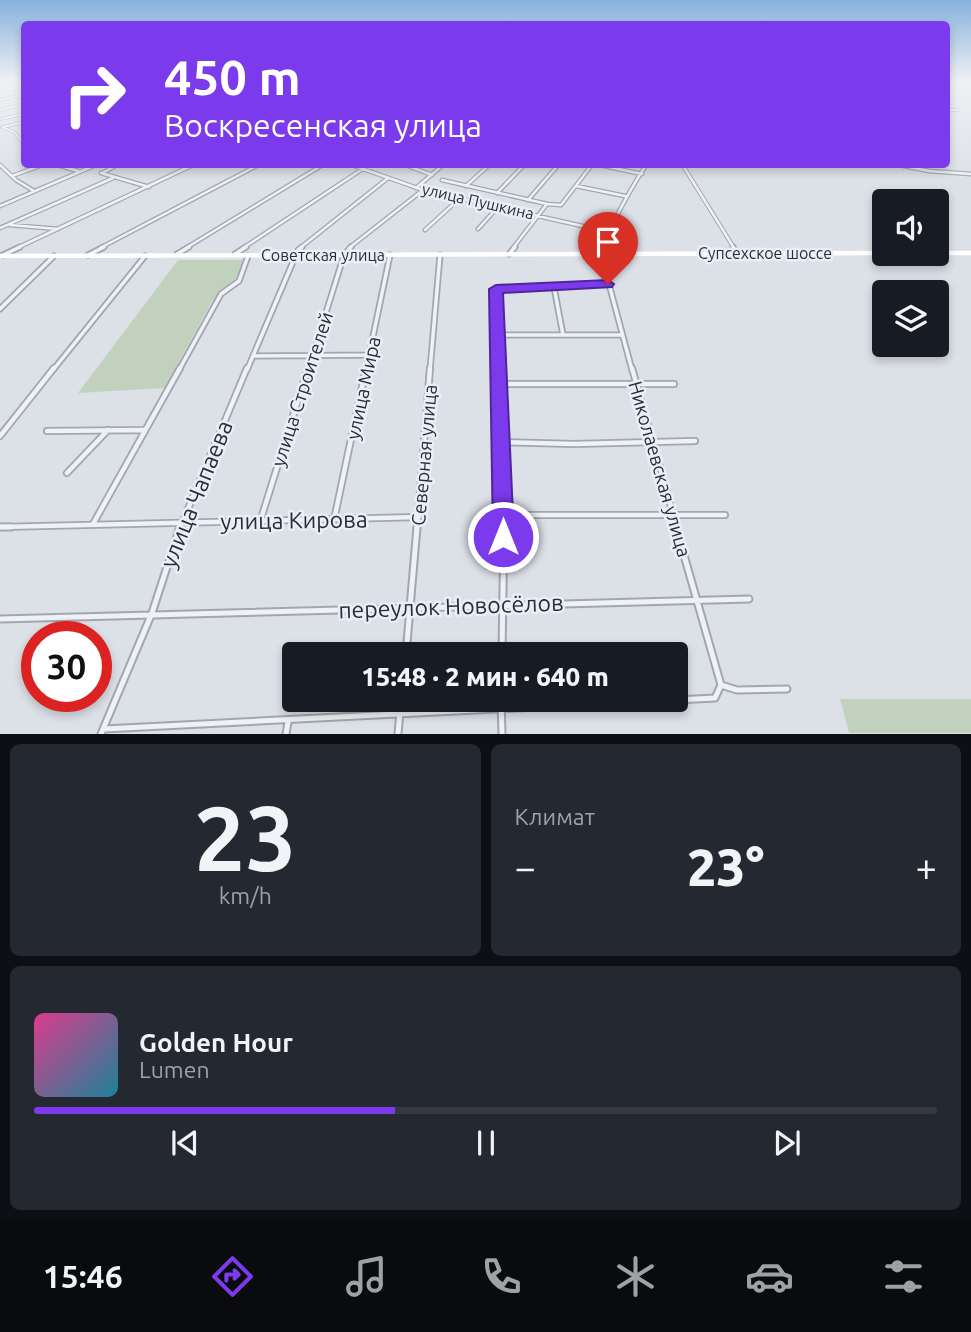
<!DOCTYPE html>
<html lang="ru">
<head>
<meta charset="utf-8">
<style>
  :root { --surface:#171b24; --page:#242831; --text:#f1f3f6; --muted:#9ea1a6; --line:#363941; --accent:#7c3aed }
  body { margin:0; font-family:Ubuntu,sans-serif; background:var(--page); color:var(--text); height:100vh; display:flex; flex-direction:column; font-size:26px; white-space:nowrap }
  * { box-sizing:border-box; margin:0 }
  p { font-size:23px; color:var(--muted) }
  .icon { flex:none; width:38px; height:38px; fill:none; stroke:currentColor; stroke-width:2; stroke-linecap:round; stroke-linejoin:round }
  .map { position:relative; height:734px; overflow:hidden }
  .sheet { display:flex; flex-direction:column; gap:10px; padding:10px; background:#0d0f14; flex:1 }
  .sheet>* { flex:none }
  .top-card { position:absolute; left:21px; top:21px; width:929px; height:147px; border-radius:7px; box-shadow:0 4px 10px #0003; background:#7c3aed; color:#fff; overflow:hidden }
  .fabs { position:absolute; left:872px; top:189px; display:grid; gap:14px }
  .fabs a { display:grid; place-items:center; width:77px; height:77px; border-radius:7px; background:var(--surface); box-shadow:0 4px 10px #0003; font-size:35px }
  .speed { position:absolute; left:21px; top:621px; display:flex; gap:14px; font-size:35px; font-weight:700; text-align:center }
  .speed>* { display:grid; place-content:center; width:91px; height:91px; border-radius:50%; background:var(--surface); box-shadow:0 4px 10px #0003; line-height:1 }
  .speed .limit { border:10px solid #d22; background:#fff; color:#111 }
  .pin { position:absolute; display:grid; place-items:center; width:60px; height:60px; color:#fff; margin:-72px -30px; border-radius:50% 50% 50% 0; rotate:-45deg; box-shadow:0 0 7px #0007 }
  .pin .icon { rotate:45deg }
  .me { position:absolute; width:77px; margin:-38px; rotate:0deg; stroke-linejoin:round; filter:drop-shadow(0 0 5px #0008) }
  .turn { display:flex; align-items:center; gap:24px; height:147px; padding:0 28px; font-size:32px }
  .turn .icon { width:91px; height:91px; stroke-width:2.5 }
  .turn b { display:block; font-size:49px; line-height:60px }
  .big { font-size:52px; font-weight:800; line-height:1.1 }
  .sheet .card { flex:1; display:flex; flex-direction:column; justify-content:center; gap:10px; min-width:0; padding:0 24px; border-radius:10px; background:var(--page) }
  .sheet .dial { align-items:center; gap:0 }
  .dial b { font-size:91px; line-height:1 }
  .song { display:flex; align-items:center; gap:21px }
  .cover { width:84px; height:84px; border-radius:10px; background:linear-gradient(135deg,hsl(330 70% 55%),hsl(190 70% 35%)) }
  .played { height:7px; border-radius:4px; background:linear-gradient(90deg,var(--accent) 40%,var(--line) 40%) }
  .keys { display:flex; justify-content:space-around; direction:ltr }
  .heat { display:flex; justify-content:space-between; align-items:center; font-size:38px; direction:ltr }
  .sheet .tiles { flex:1; display:grid; gap:10px; grid-template-columns:1fr 1fr }
  .card:last-child { grid-column:span 2 }
  .trip { position:absolute; left:282px; top:642px; width:406px; height:70px; border-radius:7px; background:var(--surface); box-shadow:0 4px 10px #0003; font-weight:800; line-height:70px; text-align:center }
  .tabs { display:flex; height:112px; justify-content:space-around; align-items:center; background:#090b0e; color:var(--muted) }
  .tabs .icon { width:49px; height:49px }
  .tabs .current { color:var(--accent) }
  .tabs b { font-size:32px; color:var(--text) }
  .map>svg:first-child { display:block }
</style>
</head>
<body>
<div class="map">
<svg width="971" height="734" viewBox="0 0 971 734">
  <rect width="100%" height="100%" fill="#dce0e7"/>
  <!-- green -->
  <path fill="#c1d1bd" d="M 178,260 L 245,260 L 233,284 L 212,301 L 165,388 L 78,393 Z
    M 840,699 L 971,699 L 971,733 L 849,733 Z"/>
  <g fill="none" stroke-linecap="round" stroke-linejoin="round">
    <defs>
      <path id="minor-far4" d="M 0,91 L 24,86
        M 0,100 L 24,95
        M 0,110 L 24,104
        M 947,110 L 958,110
        M 0,119 L 24,114
        M 2,127 L 14,132 L 24,144
        M 3,127 L 24,122"/>
      <path id="minor-far3" d="M 54,164 L 78,171
        M 349,164 L 423,190 L 609,232
        M 403,164 L 432,175
        M 595,164 L 642,174
        M 894,164 L 929,171 L 971,174
        M 0,165 L 16,180 L 34,191
        M 101,173 L 149,187
        M 102,173 L 119,164
        M 12,176 L 45,164
        M 442,180 L 547,204
        M 466,186 L 490,164
        M 576,186 L 625,196
        M 416,188 L 444,164
        M 497,193 L 525,164
        M 528,200 L 559,164
        M 0,206 L 98,164
        M 10,225 L 58,229
        M 0,228 L 113,178
        M 478,229 L 498,207
        M 425,230 L 460,198
        M 17,248 L 195,164
        M 100,248 L 260,164
        M 186,248 L 324,164
        M 243,248 L 370,164
        M 300,248 L 388,178
        M 349,248 L 423,190
        M 513,248 L 547,204 L 561,205 L 591,166
        M 598,248 C 616,220 628,191 647,164"/>
      <path id="minor-far2" d="M 599,247 L 632,370
        M 177,254 L 189,247
        M 235,254 L 246,247
        M 509,254 L 515,247
        M 3,255 L 20,247
        M 88,255 L 104,247
        M 554,287 L 563,335
        M 0,309 L 54,256
        M 498,335 L 622,335
        M 254,356 L 371,355
        M 53,370 L 145,256
        M 179,370 L 221,294 L 239,281 L 248,256
        M 247,370 L 298,250 L 302,247
        M 308,370 L 344,255 L 351,247
        M 366,370 L 390,255
        M 430,370 L 440,255
        M 499,370 L 496,290 L 608,284"/>
      <path id="minor-far1" d="M 499,368 L 504,528
        M 632,368 L 677,528
        M 501,384 L 674,384
        M 47,431 L 144,430
        M 0,436 L 54,368
        M 501,442 L 574,444 L 695,441
        M 67,473 L 108,430
        M 504,515 L 725,515
        M 334,520 L 366,368
        M 260,522 L 308,368
        M 93,524 L 180,368
        M 0,527 L 419,517
        M 180,528 L 247,368
        M 417,528 L 430,368"/>
      <path id="minor" d="M 0,527 L 11,527
        M 676,527 L 721,685
        M 0,619 L 749,599
        M 406,654 L 417,527
        M 502,654 L 504,527
        M 501,700 L 502,734
        M 676,700 L 715,698 L 721,685 L 737,690 L 787,689
        M 104,729 L 673,700
        M 101,734 L 152,613 L 180,527
        M 286,734 L 288,722
        M 398,734 L 401,700"/>
      <path id="tertiary-far1" d="M 967,82 L 971,84
        M 682,164 L 734,248"/>
      <path id="tertiary" d="M 733,247 L 737,254"/>
    </defs>
    <!-- minor-far4 casing -->
    <use href="#minor-far4" stroke="#a1a7b1" stroke-width="3.5"/>
    <!-- minor-far3 casing -->
    <use href="#minor-far3" stroke="#a1a7b1" stroke-width="5"/>
    <!-- minor-far2 casing -->
    <use href="#minor-far2" stroke="#a1a7b1" stroke-width="7"/>
    <!-- minor-far1 casing -->
    <use href="#minor-far1" stroke="#a1a7b1" stroke-width="8"/>
    <!-- minor casing -->
    <use href="#minor" stroke="#a1a7b1" stroke-width="9"/>
    <!-- tertiary-far1 casing -->
    <use href="#tertiary-far1" stroke="#a1a7b1" stroke-width="4.5"/>
    <!-- tertiary casing -->
    <use href="#tertiary" stroke="#a1a7b1" stroke-width="7"/>
    <!-- minor-far4 -->
    <use href="#minor-far4" stroke="#eff1f5" stroke-width="2"/>
    <!-- minor-far3 -->
    <use href="#minor-far3" stroke="#eff1f5" stroke-width="2.5"/>
    <!-- minor-far2 -->
    <use href="#minor-far2" stroke="#eff1f5" stroke-width="3.5"/>
    <!-- minor-far1 -->
    <use href="#minor-far1" stroke="#eff1f5" stroke-width="4.5"/>
    <!-- minor -->
    <use href="#minor" stroke="#eff1f5" stroke-width="5"/>
    <!-- tertiary-far1 -->
    <use href="#tertiary-far1" stroke="#eff1f5" stroke-width="2.5"/>
    <!-- tertiary -->
    <use href="#tertiary" stroke="#eff1f5" stroke-width="3.5"/>
    <!-- secondary -->
    <path stroke="#fff" stroke-width="4.5" d="M 936,253 L 971,253
      M 0,256 L 884,253"/>
  </g>
  <!-- sky -->
  <linearGradient id="sky" x2="0" y2="1"><stop stop-color="#87b1dc"/><stop offset="0.44" stop-color="#eff1f4"/><stop offset="1" stop-color="#eff1f4" stop-opacity="0"/></linearGradient>
  <rect width="971" height="185" fill="url(#sky)"/>
  <!-- route -->
  <path fill="#7c3aed" stroke="#51269a" stroke-width="2" d="M 608,280 L 614,284 L 612,287 L 503,293 L 514,537 L 511,544 L 503,547 L 496,544 L 493,537 L 489,289 L 496,285 Z"/>
  <g text-anchor="middle" dominant-baseline="central" stroke-width="5" stroke-linejoin="round" paint-order="stroke">
    <!-- far-street labels -->
    <g font-size="16" fill="#252e3e" stroke="#ebeff5">
      <text transform="translate(478 201) rotate(13)">улица Пушкина</text>
      <text x="765" y="253">Супсехское шоссе</text>
      <text x="323" y="255">Советская улица</text>
    </g>
    <!-- street labels -->
    <g font-size="19" fill="#252e3e" stroke="#ebeff5">
      <text transform="translate(363 388) rotate(-78)">улица Мира</text>
      <text transform="translate(302 389) rotate(-72)">улица Строителей</text>
      <text transform="translate(424 455) rotate(-85)">Северная улица</text>
      <text transform="translate(660 469) rotate(74)">Николаевская улица</text>
    </g>
    <!-- near-street labels -->
    <g font-size="23" fill="#252e3e" stroke="#ebeff5">
      <text transform="translate(196 494) rotate(-68)">улица Чапаева</text>
      <text transform="translate(294 520) rotate(-1)">улица Кирова</text>
      <text transform="translate(451 606) rotate(-2)">переулок Новосёлов</text>
    </g>
  </g>
</svg>
<div class="fabs">
<a><svg class="icon" aria-label="sound" viewBox="0 0 24 24"><path d="M4 9h4l5-4v14l-5-4H4zM17 9q2 3 0 6"/></svg></a>
<a><svg class="icon" aria-label="layers" viewBox="0 0 24 24"><path d="M12 4l9 5-9 5-9-5zM3 14l9 5 9-5"/></svg></a>
</div>
<div class="speed"><div class="limit">30</div></div>
<div class="pin" style="left:608px;top:284px;background:#d93025"><svg class="icon" aria-label="arrive" viewBox="0 0 24 24"><path d="M6 21V4h12l-3 4 3 4H6"/></svg></div>
<svg class="me" style="left:503px;top:537px" viewBox="-20 -20 40 40"><circle r="17" fill="#7c3aed" stroke="#fff" stroke-width="3"/><path d="M0-11L8 9 0 5-8 9z" fill="#fff"/></svg>
<div class="trip">15:48 · 2 мин · 640 m</div>
<div class="top-card">
<div class="turn"><svg class="icon" aria-label="right" viewBox="0 0 24 24"><path d="M7 20v-9h11M14 6l5 5-5 5"/></svg><div><b>450 m</b>Воскресенская улица</div></div>
</div>
</div>
<section class="sheet">
<div class="tiles">
<div class="card dial"><b>23</b><p>km/h</p></div>
<div class="card"><p>Климат</p>
<div class="heat"><a>−</a><b class="big">23°</b><a>+</a></div>
</div>
<div class="card">
<div class="song"><i class="cover"></i><div><b>Golden Hour</b><p>Lumen</p></div></div>
<div class="played"></div>
<div class="keys"><svg class="icon" aria-label="previous" viewBox="0 0 24 24"><path d="M18 5L8 12l10 7zM5 5v14"/></svg><svg class="icon" aria-label="pause" viewBox="0 0 24 24"><path d="M8 5v14M16 5v14"/></svg><svg class="icon" aria-label="next" viewBox="0 0 24 24"><path d="M6 5l10 7-10 7zM19 5v14"/></svg></div>
</div>
</div>
</section>
<nav class="tabs">
<b>15:46</b>
<svg class="icon current" aria-label="directions" viewBox="0 0 24 24"><path d="M12 3l9 9-9 9-9-9zM9 14v-3h6M13 9l2 2-2 2"/></svg>
<svg class="icon" aria-label="music" viewBox="0 0 24 24"><path d="M9 18V5l10-2v13"/><circle cx="6" cy="18" r="3"/><circle cx="16" cy="16" r="3"/></svg>
<svg class="icon" aria-label="phone" viewBox="0 0 24 24"><path d="M5 4h4l2 5-3 2q2 4 5 5l2-3 5 2v4C11 20 4 13 5 4z"/></svg>
<svg class="icon" aria-label="climate" viewBox="0 0 24 24"><path d="M12 3v18M4 7l16 10M4 17L20 7"/></svg>
<svg class="icon" aria-label="car" viewBox="0 0 24 24"><path d="M5 17H2v-5l4-1 3-4h7l3 4 3 1v5h-3M9 17h6M6 11h13"/><circle cx="7" cy="17" r="2"/><circle cx="17" cy="17" r="2"/></svg>
<svg class="icon" aria-label="filters" viewBox="0 0 24 24"><path d="M4 7h16M4 17h16"/><circle cx="9" cy="7" r="2"/><circle cx="15" cy="17" r="2"/></svg>
</nav>
</body>
</html>
